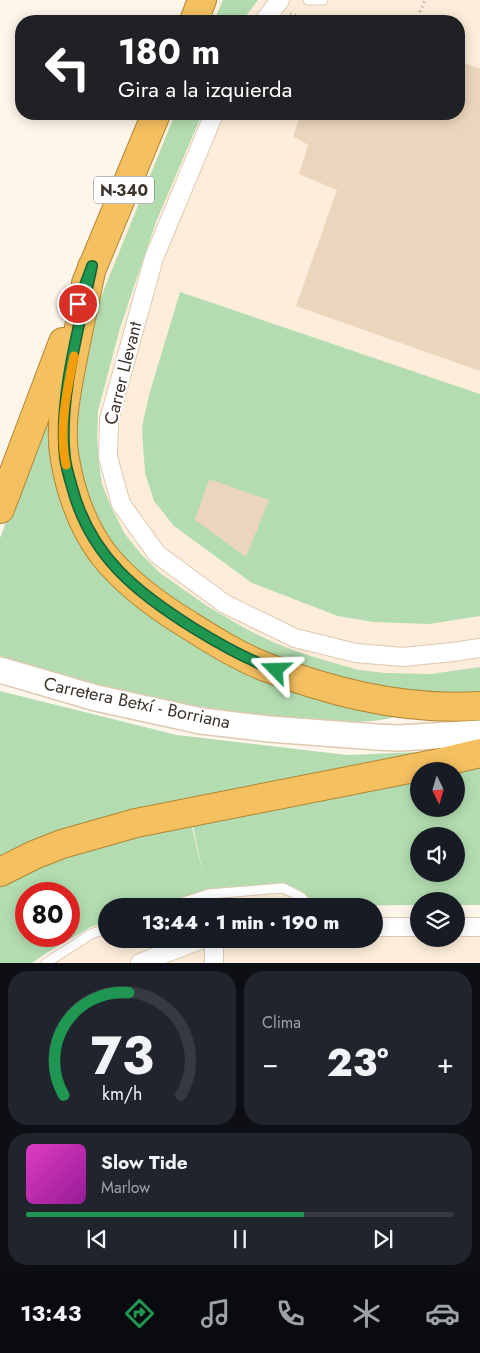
<!DOCTYPE html>
<html lang="es">
<head>
<meta charset="utf-8">
<style>
  :root { --surface:#171b24; --page:#20242c; --text:#f1f3f6; --muted:#9ea1a6; --line:#363941; --accent:#1f9652 }
  body { margin:0; font-family:Jost,sans-serif; background:var(--page); color:var(--text); height:100vh; display:flex; flex-direction:column; font-size:19px; white-space:nowrap }
  * { box-sizing:border-box; margin:0 }
  p { font-size:16px; color:var(--muted) }
  .icon { flex:none; width:28px; height:28px; fill:none; stroke:currentColor; stroke-width:2; stroke-linecap:round; stroke-linejoin:round }
  .map { position:relative; height:963px; overflow:hidden }
  .sheet { display:flex; flex-direction:column; gap:8px; padding:8px; background:#0d0f14; flex:1 }
  .sheet>* { flex:none }
  .top-card { position:absolute; left:15px; top:15px; width:450px; height:105px; border-radius:20px; box-shadow:0 2px 12px #0003; background:#202124; color:#fff; overflow:hidden }
  .needle { width:32px; rotate:175deg }
  .buttons { position:absolute; left:410px; top:762px; display:grid; gap:10px }
  .buttons a { display:grid; place-items:center; width:55px; height:55px; border-radius:50%; background:var(--surface); box-shadow:0 2px 12px #0003; font-size:25px }
  .speed { position:absolute; left:15px; top:882px; display:flex; gap:10px; font-size:25px; font-weight:700; text-align:center }
  .speed>* { display:grid; place-content:center; width:65px; height:65px; border-radius:50%; background:var(--surface); box-shadow:0 2px 12px #0003; line-height:1 }
  .speed .limit { border:8px solid #d22; background:#fff; color:#111 }
  .pin { position:absolute; display:grid; place-items:center; width:42px; height:42px; color:#fff; margin:-21px; border:2px solid #fff; border-radius:50%; box-shadow:0 1px 5px #0007 }
  .me { position:absolute; width:55px; margin:-28px; rotate:292deg; stroke-linejoin:round; filter:drop-shadow(0 0 4px #0008) }
  .turn { display:flex; align-items:center; gap:18px; height:105px; padding:0 20px; font-size:22px }
  .turn .icon { width:65px; height:65px; stroke-width:2.5 }
  .turn b { display:block; font-size:35px; line-height:42px }
  .big { font-size:38px; font-weight:800; line-height:1.1 }
  .sheet .card { flex:1; display:flex; flex-direction:column; justify-content:center; gap:8px; min-width:0; padding:0 18px; border-radius:20px; background:var(--page) }
  .sheet .dial { align-items:center; gap:0 }
  .dial svg { height:130px; overflow:visible; fill:none; stroke:var(--line); stroke-width:7; stroke-linecap:round; text-anchor:middle }
  .dial text { fill:var(--text); stroke:none }
  .song { display:flex; align-items:center; gap:15px }
  .cover { width:60px; height:60px; border-radius:8px; background:linear-gradient(135deg,hsl(310 70% 55%),hsl(300 70% 35%)) }
  .played { height:5px; border-radius:2px; background:linear-gradient(90deg,var(--accent) 65%,var(--line) 65%) }
  .keys { display:flex; justify-content:space-around; direction:ltr }
  .heat { display:flex; justify-content:space-between; align-items:center; font-size:28px; direction:ltr }
  .sheet .tiles { flex:1; display:grid; gap:8px; grid-template-columns:1fr 1fr }
  .card:last-child { grid-column:span 2 }
  .trip { position:absolute; left:98px; top:898px; width:285px; height:50px; border-radius:25px; background:var(--surface); box-shadow:0 2px 12px #0003; font-weight:800; line-height:50px; text-align:center }
  .menu { display:flex; height:80px; justify-content:space-around; align-items:center; background:#090b0e; color:var(--muted) }
  .menu .icon { width:35px; height:35px }
  .menu .on { color:var(--accent) }
  .menu b { font-size:22px; color:var(--text) }
  .map>svg:first-child { display:block }
</style>
</head>
<body>
<div class="map">
<svg width="480" height="963" viewBox="0 0 480 963">
  <rect width="100%" height="100%" fill="#fef5eb"/>
  <!-- built -->
  <path fill="#fdedda" d="M 221,0 L 480,0 L 480,697 L 375,690 L 141,580 L 74,445 L 98,302 L 108,273 L 174,114 L 459,114 L 459,21 L 212,21 Z
    M 283,888 L 310,906 L 171,906 L 209,894 Z
    M 374,927 L 419,927 L 419,939 L 456,939 L 456,927 L 480,927 L 480,963 L 46,963 L 106,929 L 106,939 L 374,939 Z"/>
  <!-- green -->
  <path fill="#b3ddb1" fill-rule="evenodd" d="M 223,0 L 258,0 L 242,21 L 214,21 Z
    M 175,114 L 202,114 L 156,222 L 120,328 L 98,411 L 97,437 L 99,464 L 102,484 L 111,507 L 125,534 L 141,554 L 160,573 L 207,606 L 248,630 L 275,643 L 301,653 L 334,663 L 359,670 L 385,673 L 431,674 L 480,667 L 480,697 L 374,690 L 264,653 L 178,606 L 123,562 L 91,516 L 74,446 L 80,383 L 99,302 Z
    M 180,292 L 480,394 L 480,616 L 429,624 L 373,622 L 338,616 L 252,583 L 174,526 L 154,501 L 145,473 L 142,428 L 149,395 Z
    M 59,382 L 58,470 L 156,619 L 405,715 C 394,717 383,720 372,721 C 339,724 306,719 273,716 C 179,707 89,686 0,656 L 0,538 Z
    M 0,691 L 177,735 L 347,755 L 443,751 L 0,865 Z
    M 480,765 L 480,905 L 456,905 L 456,901 L 419,901 L 419,905 L 314,906 L 304,894 L 284,886 L 207,891 L 158,906 L 106,906 L 106,922 L 91,927 L 48,952 L 32,963 L 0,963 L 0,884 L 65,853 L 191,822 L 204,879 L 192,821 L 419,778 L 419,809 L 456,809 L 456,771 ZM 419,836 L 456,836 L 456,874 L 419,874 ZM 26,894 L 69,894 L 69,936 L 26,936 Z"/>
  <!-- building -->
  <path fill="#ebd6bd" d="M 459,61 L 480,69 L 480,371 L 296,306 L 337,190 L 299,174 L 308,145 L 293,136 L 301,114 L 459,114 Z
    M 209,479 L 269,500 L 246,557 L 195,520 Z"/>
  <g fill="none" stroke-linecap="round" stroke-linejoin="round">
    <defs>
      <path id="service" d="M 308,0 L 323,0
        M 171,906 L 209,894 L 283,888 L 301,897 L 310,906
        M 46,963 L 91,934 L 106,929"/>
      <path id="minor" d="M 264,21 L 280,0
        M 214,114 L 154,258 L 109,420 L 108,457 L 121,504 L 157,554 L 225,604 L 295,638 L 356,653 L 403,657 L 453,652 L 480,648
        M 374,927 L 419,927
        M 456,927 L 480,927
        M 214,939 L 214,963
        M 140,963 L 203,939"/>
      <path id="secondary" d="M 0,670 L 96,698 L 201,721 L 269,729 L 376,737 L 400,738 L 480,733"/>
      <path id="trunk" d="M 194,21 L 202,0
        M 92,267 C 85,299 78,331 72,363 C 66,394 59,428 65,460 C 71,494 83,527 103,554 C 126,583 156,605 187,624 C 211,639 236,655 263,666 C 332,693 406,711 480,706
        M 86,283 L 156,114
        M 0,509 L 63,342
        M 0,872 L 34,855 L 62,844 L 136,823 L 434,764 L 480,753"/>
    </defs>
    <!-- service casing -->
    <use href="#service" stroke="#dec9b1" stroke-width="11"/>
    <!-- minor casing -->
    <use href="#minor" stroke="#dec9b1" stroke-width="20"/>
    <!-- secondary casing -->
    <use href="#secondary" stroke="#dec9b1" stroke-width="28"/>
    <!-- trunk casing -->
    <use href="#trunk" stroke="#b38634" stroke-width="30"/>
    <!-- path -->
    <path stroke="#a9a096" stroke-width="3" stroke-dasharray="1 4" stroke-linecap="butt" d="M 290,14 L 320,21
      M 416,21 L 425,0"/>
    <!-- service -->
    <use href="#service" stroke="#fff" stroke-width="9"/>
    <!-- minor -->
    <use href="#minor" stroke="#fff" stroke-width="18"/>
    <!-- secondary -->
    <use href="#secondary" stroke="#fff" stroke-width="25"/>
    <!-- trunk -->
    <use href="#trunk" stroke="#f4c060" stroke-width="28"/>
  </g>
  <g fill="none" stroke-linecap="round" stroke-linejoin="round">
    <defs>
      <path id="route" d="M 78,304 L 92,266 C 80,324 58,399 65,458 C 66,467 69,477 72,487 C 90,556 137,593 195,629 C 221,645 247,660 276,670"/>
    </defs>
    <!-- route casing -->
    <use href="#route" stroke="#146235" stroke-width="12"/>
    <!-- route -->
    <use href="#route" stroke="#1f9652" stroke-width="9"/>
    <!-- slow -->
    <path stroke="#f59e0b" stroke-width="9" d="M 66,465 C 58,430 67,391 74,356"/>
  </g>
  <g text-anchor="middle" dominant-baseline="central" stroke-width="4" stroke-linejoin="round" paint-order="stroke">
    <!-- shield labels -->
    <rect fill="#fff" stroke="#77726b" stroke-width="1" x="94" y="176.5" width="60" height="27" rx="4"/>
    <g font-size="16" font-weight="bold" fill="#3d352b">
      <text x="124" y="190">N-340</text>
    </g>
    <!-- street labels -->
    <g font-size="18" fill="#3d352b" stroke="#fff">
      <text transform="translate(123 373) rotate(-76)">Carrer Llevant</text>
      <text transform="translate(137 703) rotate(12)">Carretera Betxí - Borriana</text>
    </g>
  </g>
</svg>
<div class="buttons">
<a><svg class="needle" viewBox="-14 -14 28 28"><path d="M0-13l5 13h-10z" fill="#e53935"/><path d="M0 13l5-13h-10z" fill="#9ea1a6"/></svg></a>
<a><svg class="icon" aria-label="sound" viewBox="0 0 24 24"><path d="M4 9h4l5-4v14l-5-4H4zM17 9q2 3 0 6"/></svg></a>
<a><svg class="icon" aria-label="layers" viewBox="0 0 24 24"><path d="M12 4l9 5-9 5-9-5zM3 14l9 5 9-5"/></svg></a>
</div>
<div class="speed"><div class="limit">80</div></div>
<div class="pin" style="left:78px;top:304px;background:#d93025"><svg class="icon" aria-label="arrive" viewBox="0 0 24 24"><path d="M6 21V4h12l-3 4 3 4H6"/></svg></div>
<svg class="me" style="left:276px;top:670px" viewBox="-20 -20 40 40"><path d="M0-17L14 15 0 8-14 15z" fill="#1f9652" stroke="#fff" stroke-width="4"/></svg>
<div class="trip">13:44 · 1 min · 190 m</div>
<div class="top-card">
<div class="turn"><svg class="icon" aria-label="left" viewBox="0 0 24 24"><path d="M17 20v-9H6M10 6l-5 5 5 5"/></svg><div><b>180 m</b>Gira a la izquierda</div></div>
</div>
</div>
<section class="sheet">
<div class="tiles">
<div class="card dial"><svg viewBox="0 0 100 80">
<path d="M14 69A42 42 0 1 1 86 69"/>
<path d="M14 69A42 42 0 0 1 54 6" stroke="#1f9652"/>
<text x="50" y="56" font-size="32" font-weight="700">73</text>
<text x="50" y="72" font-size="11">km/h</text>
</svg></div>
<div class="card"><p>Clima</p>
<div class="heat"><a>−</a><b class="big">23°</b><a>+</a></div>
</div>
<div class="card">
<div class="song"><i class="cover"></i><div><b>Slow Tide</b><p>Marlow</p></div></div>
<div class="played"></div>
<div class="keys"><svg class="icon" aria-label="previous" viewBox="0 0 24 24"><path d="M18 5L8 12l10 7zM5 5v14"/></svg><svg class="icon" aria-label="pause" viewBox="0 0 24 24"><path d="M8 5v14M16 5v14"/></svg><svg class="icon" aria-label="next" viewBox="0 0 24 24"><path d="M6 5l10 7-10 7zM19 5v14"/></svg></div>
</div>
</div>
</section>
<nav class="menu">
<b>13:43</b>
<svg class="icon on" aria-label="directions" viewBox="0 0 24 24"><path d="M12 3l9 9-9 9-9-9zM9 14v-3h6M13 9l2 2-2 2"/></svg>
<svg class="icon" aria-label="music" viewBox="0 0 24 24"><path d="M9 18V5l10-2v13"/><circle cx="6" cy="18" r="3"/><circle cx="16" cy="16" r="3"/></svg>
<svg class="icon" aria-label="phone" viewBox="0 0 24 24"><path d="M5 4h4l2 5-3 2q2 4 5 5l2-3 5 2v4C11 20 4 13 5 4z"/></svg>
<svg class="icon" aria-label="climate" viewBox="0 0 24 24"><path d="M12 3v18M4 7l16 10M4 17L20 7"/></svg>
<svg class="icon" aria-label="car" viewBox="0 0 24 24"><path d="M5 17H2v-5l4-1 3-4h7l3 4 3 1v5h-3M9 17h6M6 11h13"/><circle cx="7" cy="17" r="2"/><circle cx="17" cy="17" r="2"/></svg>
</nav>
</body>
</html>
